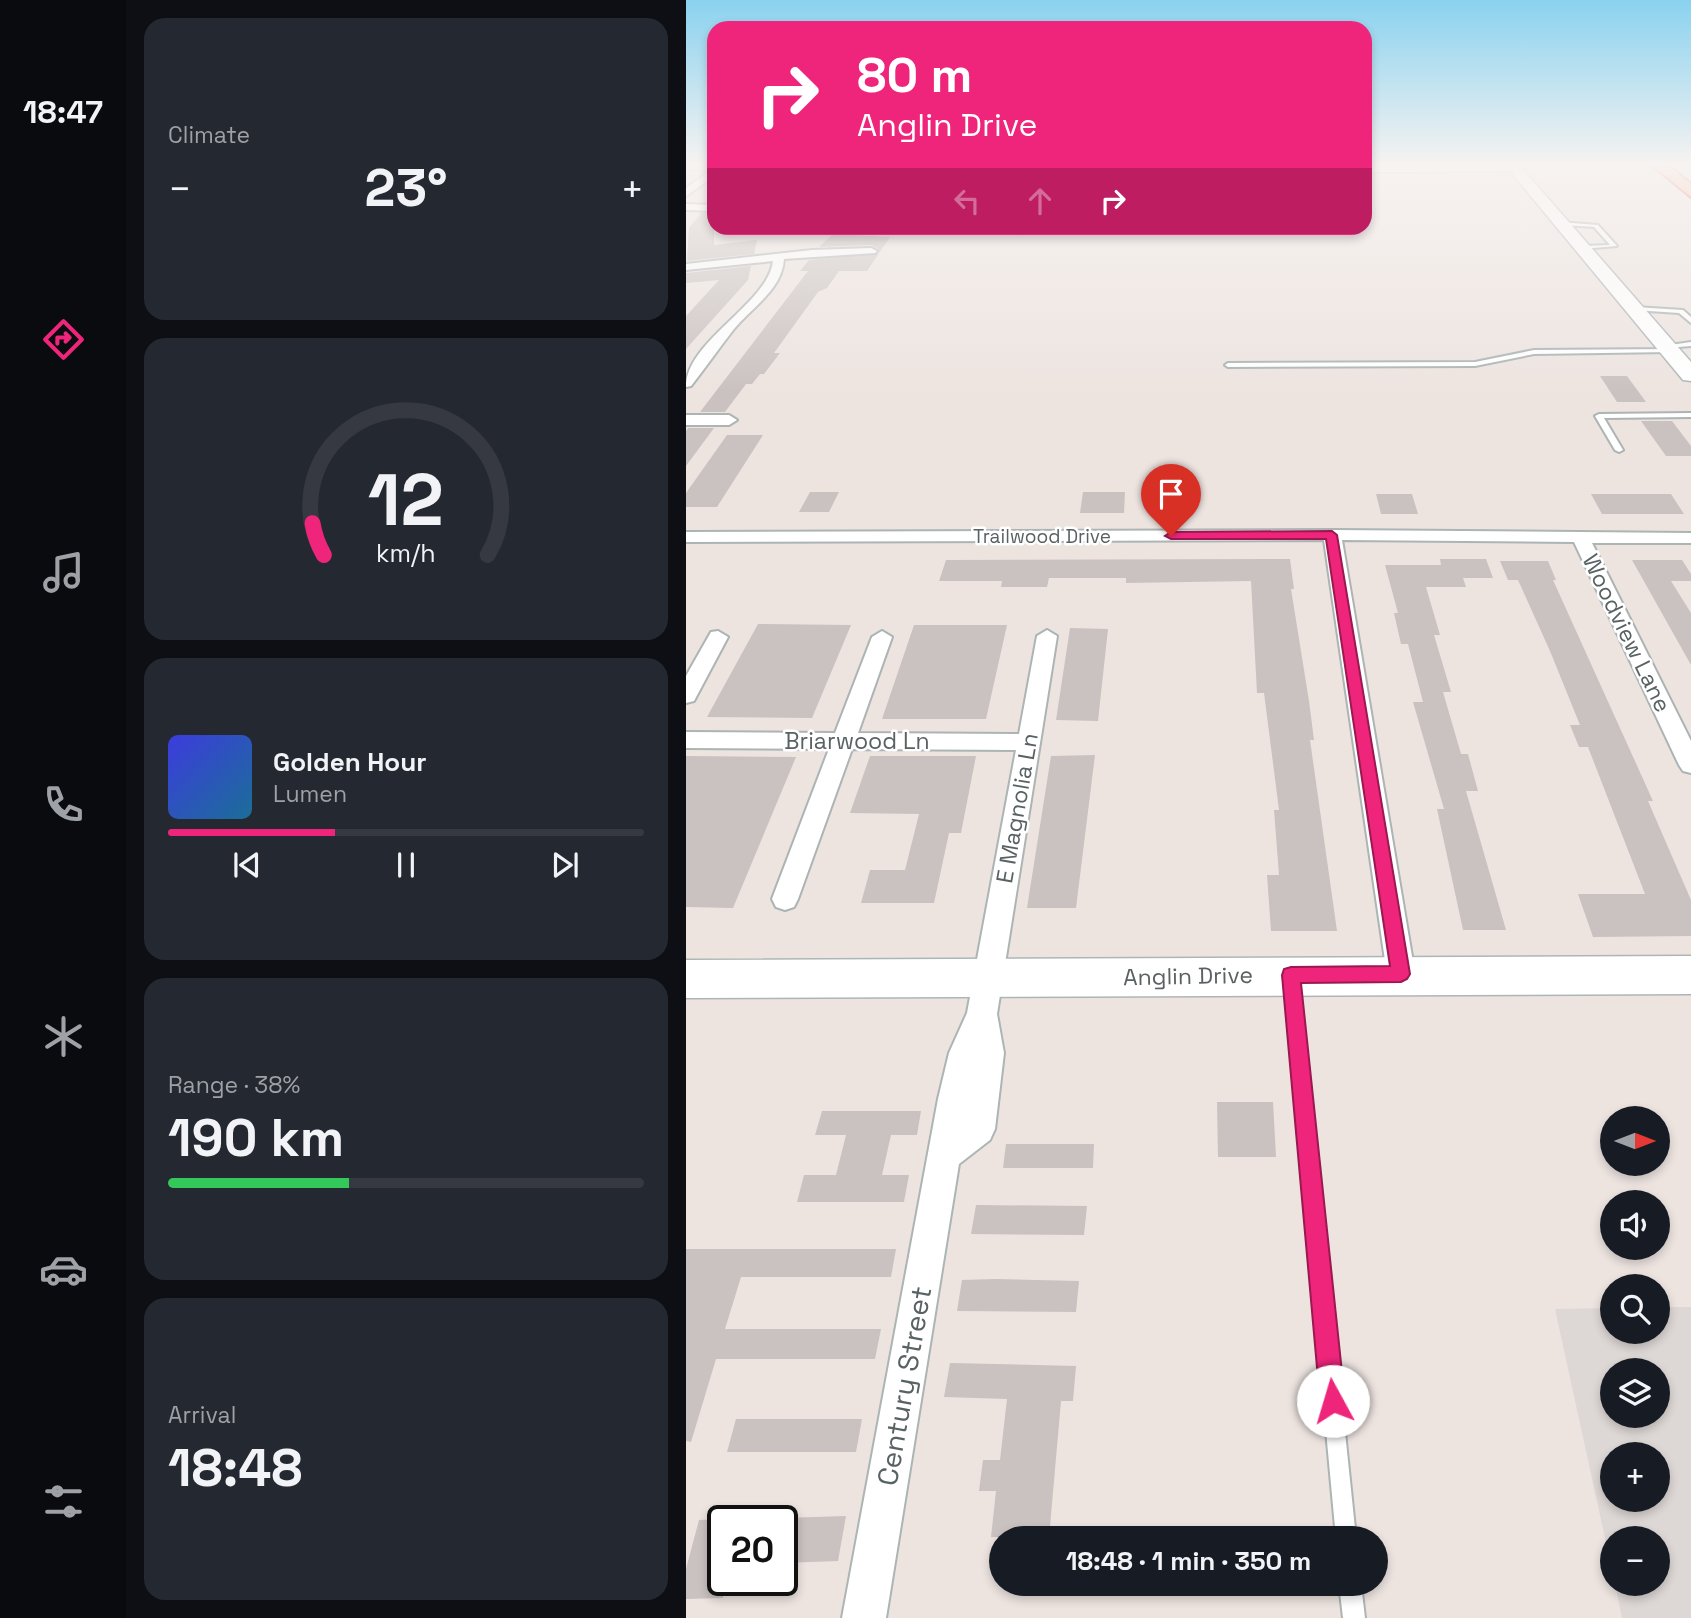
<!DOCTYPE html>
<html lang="en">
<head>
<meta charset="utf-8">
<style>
  :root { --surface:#171b24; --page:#242831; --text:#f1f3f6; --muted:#9ea1a6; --line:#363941; --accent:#ee257b }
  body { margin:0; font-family:"Space Grotesk",sans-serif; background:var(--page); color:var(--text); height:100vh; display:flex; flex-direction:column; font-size:26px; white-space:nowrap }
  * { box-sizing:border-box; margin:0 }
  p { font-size:23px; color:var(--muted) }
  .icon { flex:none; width:38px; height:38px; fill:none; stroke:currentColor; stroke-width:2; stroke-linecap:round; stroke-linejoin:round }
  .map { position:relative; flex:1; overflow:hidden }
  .details { display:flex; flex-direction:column; gap:18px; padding:18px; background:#0d0f14; width:560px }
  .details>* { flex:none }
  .top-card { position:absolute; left:21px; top:21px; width:665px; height:214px; border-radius:21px; box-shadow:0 4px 10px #0003; background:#ee257b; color:#fff; overflow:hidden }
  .needle { width:46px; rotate:90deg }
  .fabs { position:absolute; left:914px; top:1106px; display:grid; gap:14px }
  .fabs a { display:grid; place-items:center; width:70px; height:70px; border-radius:50%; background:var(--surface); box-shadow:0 4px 10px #0003; font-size:35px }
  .speed { position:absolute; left:21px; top:1505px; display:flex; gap:14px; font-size:35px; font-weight:700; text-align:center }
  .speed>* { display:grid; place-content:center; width:91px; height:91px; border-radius:50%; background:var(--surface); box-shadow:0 4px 10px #0003; line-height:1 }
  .speed .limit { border:4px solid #111; border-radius:10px; background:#fff; color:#111 }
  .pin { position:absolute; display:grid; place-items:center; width:60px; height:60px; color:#fff; margin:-72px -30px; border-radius:50% 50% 50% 0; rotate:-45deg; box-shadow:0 0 7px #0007 }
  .pin .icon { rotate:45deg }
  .me { position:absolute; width:77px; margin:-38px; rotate:354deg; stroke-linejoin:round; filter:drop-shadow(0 0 5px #0008) }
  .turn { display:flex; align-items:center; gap:24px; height:147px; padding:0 35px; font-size:32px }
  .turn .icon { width:91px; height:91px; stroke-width:2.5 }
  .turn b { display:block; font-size:49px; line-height:60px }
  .lanes { display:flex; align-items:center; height:66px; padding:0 35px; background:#0003; justify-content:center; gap:35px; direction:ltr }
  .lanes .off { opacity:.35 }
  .big { font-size:52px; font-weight:600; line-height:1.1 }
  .details .card { flex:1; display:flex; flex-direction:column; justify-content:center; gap:10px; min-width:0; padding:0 24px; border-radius:21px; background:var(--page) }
  .details .dial { align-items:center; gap:0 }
  .dial svg { height:182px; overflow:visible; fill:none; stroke:var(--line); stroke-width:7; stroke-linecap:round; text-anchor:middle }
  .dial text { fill:var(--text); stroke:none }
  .song { display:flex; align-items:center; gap:21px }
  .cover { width:84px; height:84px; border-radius:10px; background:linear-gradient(135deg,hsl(240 70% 55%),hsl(200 70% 35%)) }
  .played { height:7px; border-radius:4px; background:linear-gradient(90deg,var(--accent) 35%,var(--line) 35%) }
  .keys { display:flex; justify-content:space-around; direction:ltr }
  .heat { display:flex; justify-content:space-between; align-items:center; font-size:38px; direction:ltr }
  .charge { height:10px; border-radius:5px; background:linear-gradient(90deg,#34c759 38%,var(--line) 0) }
  .trip { position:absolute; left:303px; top:1526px; width:399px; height:70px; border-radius:35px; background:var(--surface); box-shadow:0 4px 10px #0003; font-weight:600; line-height:70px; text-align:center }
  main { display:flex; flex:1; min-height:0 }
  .dock { display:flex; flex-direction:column; width:126px; justify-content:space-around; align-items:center; background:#090b0e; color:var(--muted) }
  .dock .icon { width:49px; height:49px }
  .dock .selected { color:var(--accent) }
  .dock b { font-size:32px; color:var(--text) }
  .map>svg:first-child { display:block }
</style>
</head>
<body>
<main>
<nav class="dock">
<b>18:47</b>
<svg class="icon selected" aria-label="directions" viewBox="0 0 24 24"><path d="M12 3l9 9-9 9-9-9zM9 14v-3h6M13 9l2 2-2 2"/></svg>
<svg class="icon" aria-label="music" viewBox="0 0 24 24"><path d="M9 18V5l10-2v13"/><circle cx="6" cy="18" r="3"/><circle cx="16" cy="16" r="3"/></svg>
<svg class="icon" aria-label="phone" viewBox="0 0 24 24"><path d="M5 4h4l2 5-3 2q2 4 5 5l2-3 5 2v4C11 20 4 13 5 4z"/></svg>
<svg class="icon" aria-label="climate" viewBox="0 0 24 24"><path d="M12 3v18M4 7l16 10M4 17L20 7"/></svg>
<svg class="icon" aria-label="car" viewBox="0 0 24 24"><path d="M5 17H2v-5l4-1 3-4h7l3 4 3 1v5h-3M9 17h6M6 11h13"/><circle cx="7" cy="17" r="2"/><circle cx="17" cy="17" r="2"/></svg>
<svg class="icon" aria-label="filters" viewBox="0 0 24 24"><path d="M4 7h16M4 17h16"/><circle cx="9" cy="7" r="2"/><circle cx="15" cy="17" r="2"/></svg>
</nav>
<section class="details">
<div class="card"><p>Climate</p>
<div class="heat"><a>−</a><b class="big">23°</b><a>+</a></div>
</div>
<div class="card dial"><svg viewBox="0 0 100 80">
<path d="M14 69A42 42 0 1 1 86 69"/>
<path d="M14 69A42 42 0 0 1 9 55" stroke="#ee257b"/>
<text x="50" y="56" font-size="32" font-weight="700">12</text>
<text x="50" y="72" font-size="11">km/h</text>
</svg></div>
<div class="card">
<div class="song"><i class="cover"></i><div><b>Golden Hour</b><p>Lumen</p></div></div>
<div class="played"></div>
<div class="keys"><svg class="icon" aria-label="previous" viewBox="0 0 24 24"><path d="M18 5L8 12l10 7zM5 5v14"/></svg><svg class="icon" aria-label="pause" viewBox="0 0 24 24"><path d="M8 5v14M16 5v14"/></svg><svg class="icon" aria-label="next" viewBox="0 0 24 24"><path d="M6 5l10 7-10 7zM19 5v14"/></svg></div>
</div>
<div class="card"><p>Range · 38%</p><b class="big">190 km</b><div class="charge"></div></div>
<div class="card"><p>Arrival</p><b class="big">18:48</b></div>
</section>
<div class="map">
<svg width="1005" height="1618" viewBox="0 0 1005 1618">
  <rect width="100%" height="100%" fill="#ede4e0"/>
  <!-- industrial -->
  <path fill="#ddd7d5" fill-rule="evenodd" d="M 971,1307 L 1005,1307 L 1005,1618 L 936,1618 L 929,1584 L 971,1584 L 971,1538 L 926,1538 L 926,1570 L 869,1309 L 926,1308 L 926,1332 L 971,1332 ZM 926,1370 L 971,1370 L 971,1416 L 926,1416 ZM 926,1454 L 971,1454 L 971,1500 L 926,1500 Z"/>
  <!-- building -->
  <path fill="#cac2c0" d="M 15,213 L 28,214 L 28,245 L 71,240 L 68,254 L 1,261 L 3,228 Z
    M 147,234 L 204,237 L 181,271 L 153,271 L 141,288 L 132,292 L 88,353 L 94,353 L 78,374 L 74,374 L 66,384 L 60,384 L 39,412 L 14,412 L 122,271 L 114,271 L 123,260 L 193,253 L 192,249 L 185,245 L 133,247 Z
    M 65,266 L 62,280 L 0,349 L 0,316 L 33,280 L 0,283 L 0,273 Z
    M 914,376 L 941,376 L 960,402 L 931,402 Z
    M 955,421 L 986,421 L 1005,446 L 1005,456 L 980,456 Z
    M 2,428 L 28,428 L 0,466 L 0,431 Z
    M 41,435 L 77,435 L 31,507 L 0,507 L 0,493 Z
    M 124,492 L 153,492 L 143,512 L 113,512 Z
    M 397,492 L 439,492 L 438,513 L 394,513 Z
    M 690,494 L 726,494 L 732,514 L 695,514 Z
    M 905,494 L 985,494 L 998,514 L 916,514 Z
    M 604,559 L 608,589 L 605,589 L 623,701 L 628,740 L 624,740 L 651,931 L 585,931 L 581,875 L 593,875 L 588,810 L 593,810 L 578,693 L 571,693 L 565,581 L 440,583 L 440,578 L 363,578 L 361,587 L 315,587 L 316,581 L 253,581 L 260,560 Z
    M 754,559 L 800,559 L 807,578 L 777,578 L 780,587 L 740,587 L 754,635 L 748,635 L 765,692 L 757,692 L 775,754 L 782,754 L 792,791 L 780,791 L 820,930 L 777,930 L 751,809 L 758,809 L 727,702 L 737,702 L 722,644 L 715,644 L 708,613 L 712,613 L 699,565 L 755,565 Z
    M 946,560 L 996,560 L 1005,574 L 1005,581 L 985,581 L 1005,613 L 1005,665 Z
    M 814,561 L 862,561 L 870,580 L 867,580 L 967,801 L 962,801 L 1005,900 L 1005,936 L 907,937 L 892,894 L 959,894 L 902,747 L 893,747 L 884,725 L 894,725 L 864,651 L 832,580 L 822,580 Z
    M 72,624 L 165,625 L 126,718 L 21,717 Z
    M 228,625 L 321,625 L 300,719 L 196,719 Z
    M 384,628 L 422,629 L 412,721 L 370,720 Z
    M 409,755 L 390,908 L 341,908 L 365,756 Z
    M 0,756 L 110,757 L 47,908 L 0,907 Z
    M 184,756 L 290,756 L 275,833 L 263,833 L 248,903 L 175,903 L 184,870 L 219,870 L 233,814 L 164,813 Z
    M 531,1102 L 587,1102 L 590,1157 L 532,1157 Z
    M 136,1111 L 235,1111 L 231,1135 L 205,1135 L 196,1175 L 223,1175 L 218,1202 L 111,1202 L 118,1175 L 150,1175 L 160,1135 L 129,1135 Z
    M 320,1144 L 408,1144 L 407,1168 L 317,1168 Z
    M 290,1205 L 401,1206 L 398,1235 L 285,1234 Z
    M 0,1249 L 210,1249 L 205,1277 L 55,1277 L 39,1329 L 195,1329 L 189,1359 L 30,1359 L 5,1442 L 0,1441 Z
    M 309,1279 L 393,1281 L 390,1312 L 271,1311 L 276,1280 Z
    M 264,1363 L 390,1366 L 387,1401 L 375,1401 L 363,1538 L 305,1537 L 310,1491 L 293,1491 L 297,1460 L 314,1460 L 321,1399 L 258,1397 Z
    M 50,1419 L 176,1419 L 170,1452 L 41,1452 Z
    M 160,1516 L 152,1561 L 96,1563 L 96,1518 Z
    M 37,1519 L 37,1598 L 0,1599 L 0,1569 L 13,1520 Z"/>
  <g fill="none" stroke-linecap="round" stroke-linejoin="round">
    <defs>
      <path id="lane" d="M 874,222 L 912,225 L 931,246 L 895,249 L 897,246 L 924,245 L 908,227 L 876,225 Z
        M 949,307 L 997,310 L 1005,317 L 1005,323 L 993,313 L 947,310 Z
        M 1005,342 L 1005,346 L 980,348 L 977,346 Z
        M 984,349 L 986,350 L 986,352 L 848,354 L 789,366 L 542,367 L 539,365 L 542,363 L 789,362 L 848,350 Z
        M 1005,413 L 1005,417 L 918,418 L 937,450 L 933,452 L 929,450 L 909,416 L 913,414 Z
        M 605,973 L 610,975 L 612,979 L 670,1538 L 650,1538 L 598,979 L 600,975 Z
        M 653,1584 L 675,1584 L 679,1618 L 657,1618 Z"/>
      <path id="street" d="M 0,165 L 28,165 L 28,176 L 0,196 L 0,188 L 26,170 L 0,169 Z
        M 679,166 L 828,165 L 833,168 L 828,171 L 679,172 Z
        M 0,204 L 28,205 L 28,211 L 0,210 Z
        M 185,248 L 191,251 L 189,253 L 98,259 C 96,290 66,307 48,329 C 33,348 20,367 5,386 L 0,387 C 0,341 82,304 87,261 L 0,270 L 0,264 L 126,250 Z
        M 0,415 L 43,415 L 51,420 L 43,425 L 0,425 Z
        M 646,530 L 1005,533 L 1005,543 L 906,543 L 1005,741 L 1005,773 L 997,771 L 993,765 L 888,542 L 656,540 L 729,974 L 725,983 L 715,986 L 705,983 L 701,974 L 638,540 L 0,542 L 0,532 Z
        M 361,630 L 371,636 L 311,1014 L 318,1053 L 309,1129 L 304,1140 L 273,1164 L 200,1618 L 156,1618 L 252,1099 L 263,1053 L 281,1013 L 330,750 L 166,749 L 112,899 L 108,907 L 99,910 L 90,907 L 86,899 L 143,749 L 0,748 L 0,732 L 149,733 L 186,637 L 196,631 L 206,637 L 172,733 L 333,734 L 351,636 Z
        M 32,631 L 42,637 L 8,701 L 0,703 L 0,676 L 25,632 Z"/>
      <path id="secondary" d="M 819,165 L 833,165 L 1005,362 L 1005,381 L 997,380 Z
        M 1005,956 L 1005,994 L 0,998 L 0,960 Z"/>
      <path id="highway" d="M 966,165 L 982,165 L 1005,184 L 1005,197 Z"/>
    </defs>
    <!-- lane casing -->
    <use href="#lane" stroke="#acb4b4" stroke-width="4"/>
    <!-- street casing -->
    <use href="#street" stroke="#acb4b4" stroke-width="4"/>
    <!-- secondary casing -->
    <use href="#secondary" stroke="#adb6b7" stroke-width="3"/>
    <!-- highway casing -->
    <use href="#highway" stroke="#ed2c00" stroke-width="4"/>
    <!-- lane -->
    <use href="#lane" fill="#fff" fill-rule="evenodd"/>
    <!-- street -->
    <use href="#street" fill="#fff" fill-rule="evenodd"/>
    <!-- secondary -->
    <use href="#secondary" fill="#fff" fill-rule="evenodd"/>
    <!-- highway -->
    <use href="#highway" fill="#ffa385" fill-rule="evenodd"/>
  </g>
  <!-- sky -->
  <linearGradient id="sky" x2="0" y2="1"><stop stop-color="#8ad2ef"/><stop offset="0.42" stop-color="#f7f3f1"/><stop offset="1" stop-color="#f7f3f1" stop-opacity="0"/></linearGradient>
  <rect width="1005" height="392" fill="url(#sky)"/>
  <!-- route -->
  <path fill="#ee257b" stroke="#9b1850" stroke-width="2" d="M 646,531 L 651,535 L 724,974 L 721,979 L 715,982 L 615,983 L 659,1401 L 655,1410 L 647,1413 L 638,1410 L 634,1401 L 596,975 L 598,969 L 605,967 L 704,966 L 640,539 L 485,539 L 479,536 L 485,532 Z"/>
  <g text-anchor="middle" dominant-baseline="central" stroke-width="5" stroke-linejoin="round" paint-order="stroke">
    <!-- far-street labels -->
    <g font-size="19" fill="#596262" stroke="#fff">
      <text x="356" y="536">Trailwood Drive</text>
    </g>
    <!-- street labels -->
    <g font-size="23" fill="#596262" stroke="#fff">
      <text transform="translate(941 633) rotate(64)">Woodview Lane</text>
      <text x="171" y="741">Briarwood Ln</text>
      <text transform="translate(331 808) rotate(-80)">E Magnolia Ln</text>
      <text transform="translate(502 976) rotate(-1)">Anglin Drive</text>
    </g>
    <!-- near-street labels -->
    <g font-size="28" fill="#596262" stroke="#fff">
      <text transform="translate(218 1386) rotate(-80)">Century Street</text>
    </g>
  </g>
</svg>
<div class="fabs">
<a><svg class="needle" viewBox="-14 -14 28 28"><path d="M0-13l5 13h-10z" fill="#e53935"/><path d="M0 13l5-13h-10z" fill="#9ea1a6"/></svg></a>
<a><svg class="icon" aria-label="sound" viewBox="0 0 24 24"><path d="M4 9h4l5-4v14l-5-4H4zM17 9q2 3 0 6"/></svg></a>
<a><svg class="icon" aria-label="search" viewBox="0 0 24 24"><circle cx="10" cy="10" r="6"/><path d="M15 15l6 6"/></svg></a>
<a><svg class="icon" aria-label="layers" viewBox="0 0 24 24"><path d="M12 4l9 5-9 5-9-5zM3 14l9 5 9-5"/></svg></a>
<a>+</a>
<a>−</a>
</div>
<div class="speed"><div class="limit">20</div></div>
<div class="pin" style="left:485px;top:536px;background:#d93025"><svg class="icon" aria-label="arrive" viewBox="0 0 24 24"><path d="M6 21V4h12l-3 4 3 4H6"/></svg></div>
<svg class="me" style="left:647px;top:1401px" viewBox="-20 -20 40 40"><circle r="19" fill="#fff"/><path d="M0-13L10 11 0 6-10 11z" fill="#ee257b"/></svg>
<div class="trip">18:48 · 1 min · 350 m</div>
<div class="top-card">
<div class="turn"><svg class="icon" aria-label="right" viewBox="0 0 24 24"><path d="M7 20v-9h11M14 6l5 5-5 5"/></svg><div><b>80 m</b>Anglin Drive</div></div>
<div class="lanes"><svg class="icon off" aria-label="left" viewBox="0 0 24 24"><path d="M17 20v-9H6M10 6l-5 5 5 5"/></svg><svg class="icon off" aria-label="ahead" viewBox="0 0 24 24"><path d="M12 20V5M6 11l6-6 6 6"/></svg><svg class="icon" aria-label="right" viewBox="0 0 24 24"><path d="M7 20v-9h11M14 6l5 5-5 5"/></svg></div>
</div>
</div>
</main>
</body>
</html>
